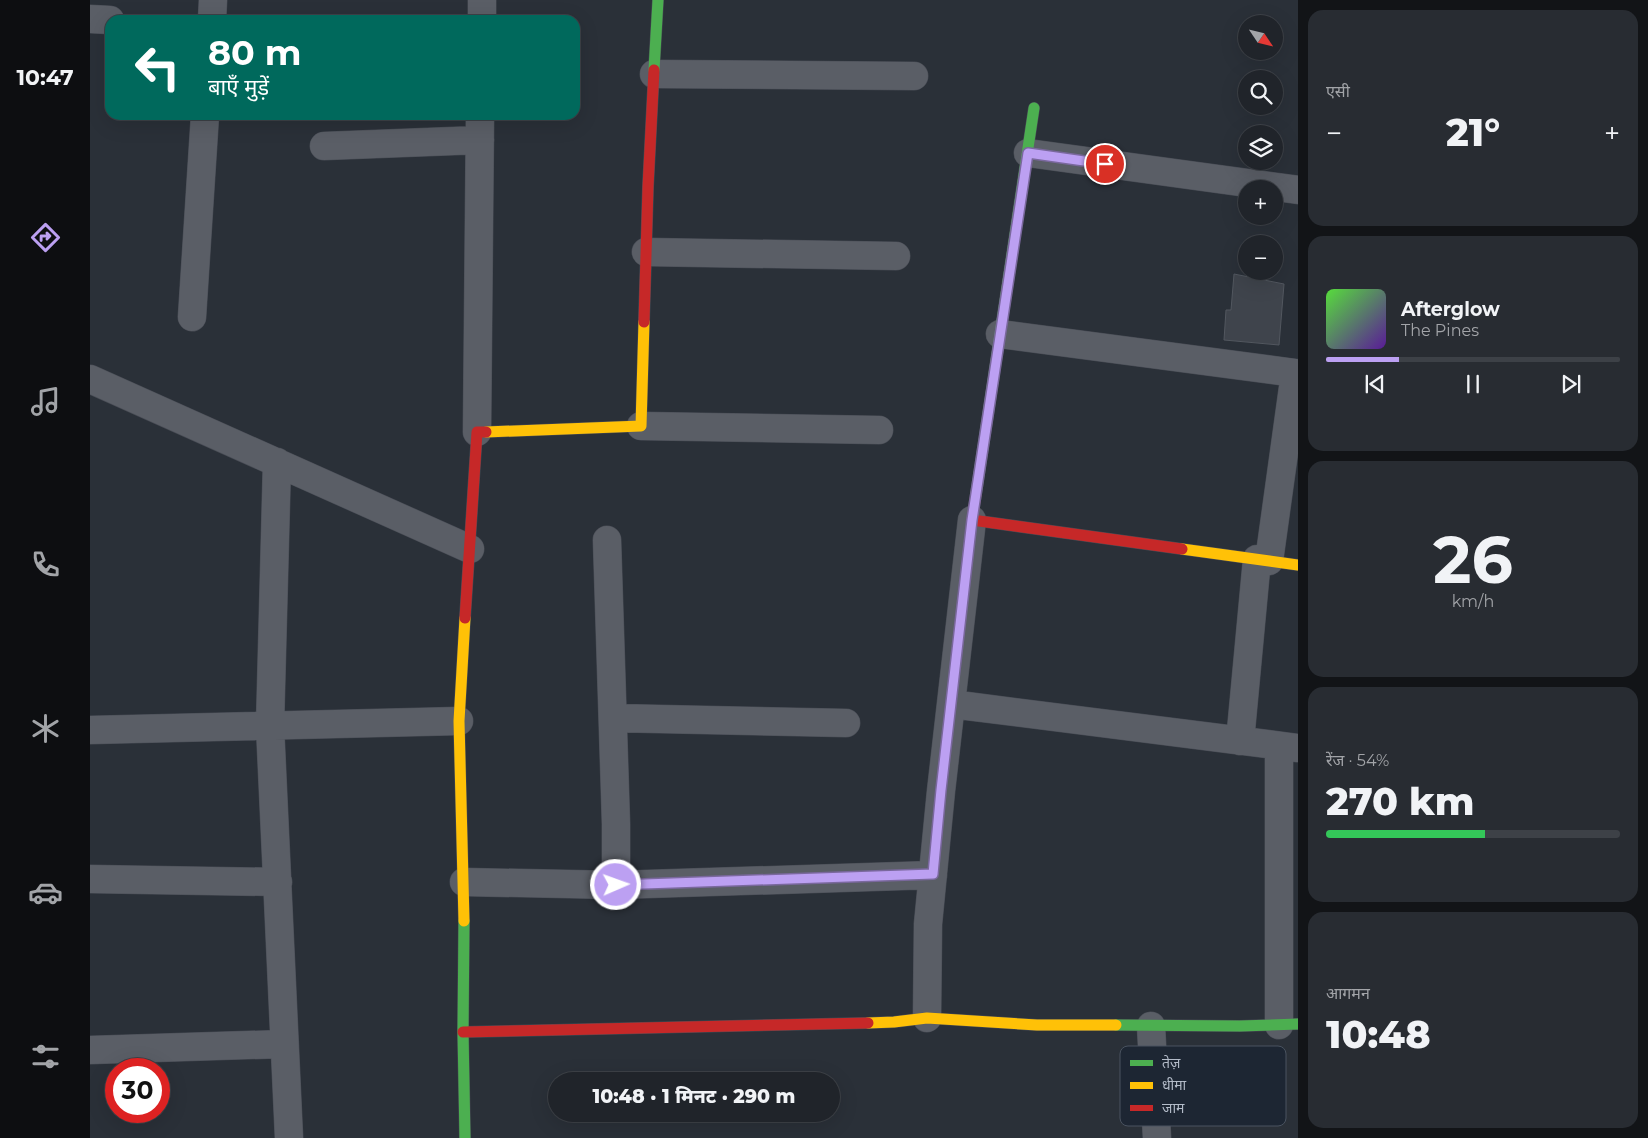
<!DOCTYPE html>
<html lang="hi">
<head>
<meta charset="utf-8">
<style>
  :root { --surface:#20242a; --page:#282c32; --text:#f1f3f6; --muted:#a2a4a8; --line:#3d4147; --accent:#bca0f2 }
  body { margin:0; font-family:Montserrat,"Noto Sans Devanagari",sans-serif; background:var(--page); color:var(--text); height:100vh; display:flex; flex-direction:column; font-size:19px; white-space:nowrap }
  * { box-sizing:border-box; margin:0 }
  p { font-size:16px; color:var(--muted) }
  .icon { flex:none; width:28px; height:28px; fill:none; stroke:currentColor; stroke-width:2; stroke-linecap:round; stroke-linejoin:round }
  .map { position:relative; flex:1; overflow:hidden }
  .drawer { display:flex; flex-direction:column; gap:10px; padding:10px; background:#121417; width:350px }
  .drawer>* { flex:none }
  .top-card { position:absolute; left:15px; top:15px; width:475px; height:105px; border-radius:15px; box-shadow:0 5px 20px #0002,0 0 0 1px var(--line); background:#00695c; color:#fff; overflow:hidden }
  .needle { width:32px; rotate:125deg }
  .tools { position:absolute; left:1148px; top:15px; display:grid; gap:10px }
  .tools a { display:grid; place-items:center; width:45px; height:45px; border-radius:50%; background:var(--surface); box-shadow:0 5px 20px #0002,0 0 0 1px var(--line); font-size:25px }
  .speed { position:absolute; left:15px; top:1058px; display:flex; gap:10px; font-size:25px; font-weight:700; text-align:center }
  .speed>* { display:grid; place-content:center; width:65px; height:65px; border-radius:50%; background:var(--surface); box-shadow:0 5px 20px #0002,0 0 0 1px var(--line); line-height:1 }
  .speed .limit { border:8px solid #d22; background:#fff; color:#111 }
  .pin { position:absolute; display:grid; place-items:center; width:42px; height:42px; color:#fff; margin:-21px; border:2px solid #fff; border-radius:50%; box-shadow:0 1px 5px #0007 }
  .me { position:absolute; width:55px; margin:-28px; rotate:88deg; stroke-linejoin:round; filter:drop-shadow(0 0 4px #0008) }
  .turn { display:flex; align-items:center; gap:18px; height:105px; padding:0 20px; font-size:22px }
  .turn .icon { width:65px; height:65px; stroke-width:2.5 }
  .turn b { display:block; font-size:35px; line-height:42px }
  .big { font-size:38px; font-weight:800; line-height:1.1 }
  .drawer .tile { flex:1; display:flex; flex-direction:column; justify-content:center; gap:8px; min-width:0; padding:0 18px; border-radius:15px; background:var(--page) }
  .drawer .dial { align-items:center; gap:0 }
  .dial b { font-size:65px; line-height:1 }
  .song { display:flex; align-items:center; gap:15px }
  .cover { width:60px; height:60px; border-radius:8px; background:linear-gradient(135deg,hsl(110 70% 55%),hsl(270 70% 35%)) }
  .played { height:5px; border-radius:2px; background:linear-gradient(90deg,var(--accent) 25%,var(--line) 25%) }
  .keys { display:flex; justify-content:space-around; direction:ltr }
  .heat { display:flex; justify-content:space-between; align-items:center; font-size:28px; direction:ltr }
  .charge { height:8px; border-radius:4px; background:linear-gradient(90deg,#34c759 54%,var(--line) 0) }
  .trip { position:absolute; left:458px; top:1072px; width:292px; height:50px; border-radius:25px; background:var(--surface); box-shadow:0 5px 20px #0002,0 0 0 1px var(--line); font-weight:800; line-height:50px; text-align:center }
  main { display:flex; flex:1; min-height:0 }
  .tab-bar { display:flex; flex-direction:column; width:90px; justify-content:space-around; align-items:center; background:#0d0e11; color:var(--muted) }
  .tab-bar .icon { width:35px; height:35px }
  .tab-bar .current { color:var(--accent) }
  .tab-bar b { font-size:22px; color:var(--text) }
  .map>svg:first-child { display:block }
</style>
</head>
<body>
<main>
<nav class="tab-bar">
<b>10:47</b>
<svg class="icon current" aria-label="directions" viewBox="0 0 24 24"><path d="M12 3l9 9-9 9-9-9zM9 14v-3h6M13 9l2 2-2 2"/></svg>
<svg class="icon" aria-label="music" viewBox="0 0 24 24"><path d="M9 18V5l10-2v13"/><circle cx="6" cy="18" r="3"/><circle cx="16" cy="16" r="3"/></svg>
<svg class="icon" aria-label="phone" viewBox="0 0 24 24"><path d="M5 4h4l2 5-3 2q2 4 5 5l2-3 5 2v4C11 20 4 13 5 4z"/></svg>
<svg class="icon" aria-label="climate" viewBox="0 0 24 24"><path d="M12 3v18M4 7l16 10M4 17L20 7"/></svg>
<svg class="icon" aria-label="car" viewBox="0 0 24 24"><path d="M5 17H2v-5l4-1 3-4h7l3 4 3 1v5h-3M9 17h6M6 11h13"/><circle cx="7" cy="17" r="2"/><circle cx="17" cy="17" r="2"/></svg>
<svg class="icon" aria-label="filters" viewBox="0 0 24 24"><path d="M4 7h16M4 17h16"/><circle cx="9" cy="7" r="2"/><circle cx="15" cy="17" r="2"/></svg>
</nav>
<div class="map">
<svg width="1208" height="1138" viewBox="0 0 1208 1138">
  <rect width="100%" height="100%" fill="#2a3038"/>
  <!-- building -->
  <path fill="#3f444c" stroke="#52575f" d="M 1144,274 L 1194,284 L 1189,345 L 1134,340 L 1136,310 L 1141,310 Z"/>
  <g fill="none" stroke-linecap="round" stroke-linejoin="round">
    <defs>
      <path id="street" d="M 0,19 L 20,20
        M 122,20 L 123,0
        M 392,20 L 392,0
        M 564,74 L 824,76
        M 234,146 L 390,140
        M 938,153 L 1208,190
        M 556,252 L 806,256
        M 102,317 L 115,115
        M 910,334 L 1205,373 L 1179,561
        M 0,379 L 380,549
        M 551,426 L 789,430
        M 387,432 L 390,115
        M 187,462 L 180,726 L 199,1138
        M 517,540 L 526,824 L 526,885
        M 861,704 L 1208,748
        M 523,718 L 756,723
        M 0,730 L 369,721
        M 1150,741 L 1167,559
        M 1189,746 L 1189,1025
        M 0,879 L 188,882
        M 374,882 L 526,885 L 843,875
        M 837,1018 L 838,924 L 851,791 L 882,520
        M 1061,1026 L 1067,1138
        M 0,1050 L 194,1044"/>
      <path id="fast" d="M 564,70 L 568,0
        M 886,494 L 944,108
        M 374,921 L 373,1032 L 375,1138
        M 1026,1025 L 1150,1026 L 1208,1024"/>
      <path id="slow" d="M 396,432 L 551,426 L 554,322
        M 1092,549 L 1208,565
        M 374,921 L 369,721 L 375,618
        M 778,1023 L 804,1022 L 837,1018 L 947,1025 L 1026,1025"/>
      <path id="jam" d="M 554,322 L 558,187 L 564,70
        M 886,494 L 882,520 L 1092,549
        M 375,618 L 387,432 L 396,432
        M 373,1032 L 778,1023"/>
    </defs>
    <!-- street casing -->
    <use href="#street" stroke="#484c55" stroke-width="29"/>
    <!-- fast casing -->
    <use href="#fast" stroke="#484c55" stroke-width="12"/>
    <!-- slow casing -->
    <use href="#slow" stroke="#484c55" stroke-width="12"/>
    <!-- jam casing -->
    <use href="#jam" stroke="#484c55" stroke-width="12"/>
    <!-- street -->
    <use href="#street" stroke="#5a5e66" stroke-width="28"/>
    <!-- fast -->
    <use href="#fast" stroke="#4caf50" stroke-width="11"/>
    <!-- slow -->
    <use href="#slow" stroke="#ffc107" stroke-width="11"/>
    <!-- jam -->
    <use href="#jam" stroke="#c62828" stroke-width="11"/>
  </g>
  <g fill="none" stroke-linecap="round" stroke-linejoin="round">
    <defs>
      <path id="route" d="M 526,885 L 843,874 L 851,790 L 882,520 L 938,153 L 1015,164"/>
    </defs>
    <!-- route casing -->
    <use href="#route" stroke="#7a689d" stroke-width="12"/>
    <!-- route -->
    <use href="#route" stroke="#bca0f2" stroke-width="9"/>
  </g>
  <!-- legend -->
  <rect x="1030" y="1046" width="166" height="80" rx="8" fill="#1d2633" stroke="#4a5360" stroke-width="1"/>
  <rect x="1040" y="1060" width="23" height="6" fill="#4caf50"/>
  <rect x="1040" y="1082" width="23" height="7" fill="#ffc107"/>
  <rect x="1040" y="1105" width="23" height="6" fill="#c62828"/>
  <g font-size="14" fill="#b4bcc9">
    <text x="1072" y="1068">तेज़</text>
    <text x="1072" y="1090">धीमा</text>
    <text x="1072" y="1113">जाम</text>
  </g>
</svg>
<div class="tools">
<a><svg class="needle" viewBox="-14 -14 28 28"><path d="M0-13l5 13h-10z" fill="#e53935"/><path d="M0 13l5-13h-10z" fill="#a2a4a8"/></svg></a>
<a><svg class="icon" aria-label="search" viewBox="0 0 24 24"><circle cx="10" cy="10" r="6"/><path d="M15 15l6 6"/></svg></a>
<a><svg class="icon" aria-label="layers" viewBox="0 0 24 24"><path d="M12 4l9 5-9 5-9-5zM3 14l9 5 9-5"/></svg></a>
<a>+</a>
<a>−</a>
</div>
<div class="speed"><div class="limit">30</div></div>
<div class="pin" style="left:1015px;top:164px;background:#d93025"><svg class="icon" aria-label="arrive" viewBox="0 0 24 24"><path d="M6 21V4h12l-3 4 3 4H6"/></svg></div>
<svg class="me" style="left:526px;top:885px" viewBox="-20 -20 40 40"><circle r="17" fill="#bca0f2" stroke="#fff" stroke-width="3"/><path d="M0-11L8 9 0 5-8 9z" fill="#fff"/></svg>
<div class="trip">10:48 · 1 मिनट · 290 m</div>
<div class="top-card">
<div class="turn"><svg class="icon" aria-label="left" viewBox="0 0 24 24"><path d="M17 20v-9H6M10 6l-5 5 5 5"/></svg><div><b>80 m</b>बाएँ मुड़ें</div></div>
</div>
</div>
<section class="drawer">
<div class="tile"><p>एसी</p>
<div class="heat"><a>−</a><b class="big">21°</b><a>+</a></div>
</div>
<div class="tile">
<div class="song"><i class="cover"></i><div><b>Afterglow</b><p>The Pines</p></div></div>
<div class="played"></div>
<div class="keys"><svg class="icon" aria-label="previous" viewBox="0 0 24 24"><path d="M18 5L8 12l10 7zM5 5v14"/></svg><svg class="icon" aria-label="pause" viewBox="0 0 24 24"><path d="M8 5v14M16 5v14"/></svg><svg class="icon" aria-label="next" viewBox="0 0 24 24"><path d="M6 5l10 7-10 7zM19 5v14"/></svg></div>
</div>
<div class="tile dial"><b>26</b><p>km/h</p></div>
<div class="tile"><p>रेंज · 54%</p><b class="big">270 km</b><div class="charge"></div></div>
<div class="tile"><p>आगमन</p><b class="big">10:48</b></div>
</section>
</main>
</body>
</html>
